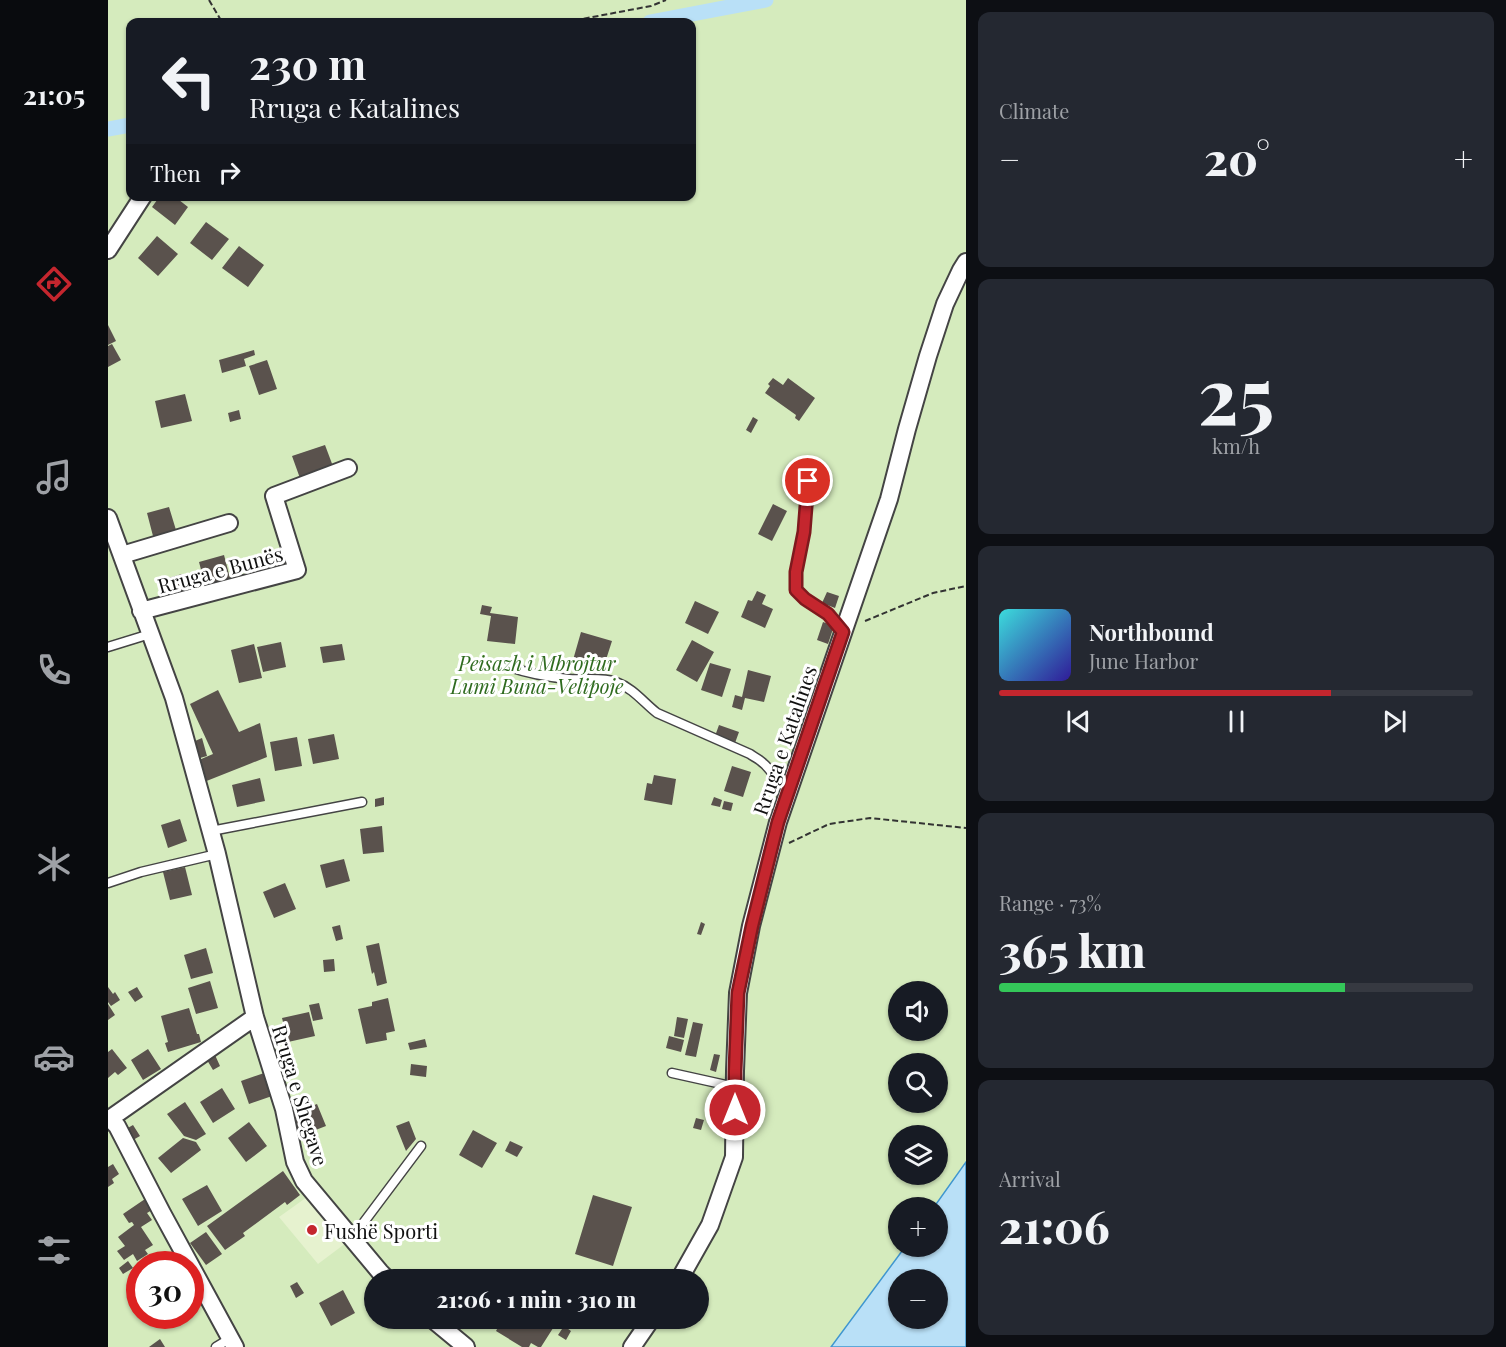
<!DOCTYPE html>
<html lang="en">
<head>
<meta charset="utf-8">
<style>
  :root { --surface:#171b24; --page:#242831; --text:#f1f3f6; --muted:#9ea1a6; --line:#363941; --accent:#c4262e }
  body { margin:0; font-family:"Playfair Display",serif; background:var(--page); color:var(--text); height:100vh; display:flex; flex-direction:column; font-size:22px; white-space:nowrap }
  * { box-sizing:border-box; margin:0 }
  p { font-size:20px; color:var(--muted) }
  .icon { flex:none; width:33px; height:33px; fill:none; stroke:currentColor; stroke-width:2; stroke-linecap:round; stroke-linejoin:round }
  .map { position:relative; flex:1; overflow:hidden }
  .drawer { display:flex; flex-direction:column; gap:12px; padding:12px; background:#0d0f14; width:540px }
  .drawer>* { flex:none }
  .top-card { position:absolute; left:18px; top:18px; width:570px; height:183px; border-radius:12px; box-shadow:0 2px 4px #0004; background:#171b24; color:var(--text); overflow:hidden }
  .buttons { position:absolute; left:780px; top:981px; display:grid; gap:12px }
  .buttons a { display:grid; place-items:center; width:60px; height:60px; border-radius:50%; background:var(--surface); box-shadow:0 2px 4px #0004; font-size:30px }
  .speed { position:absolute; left:18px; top:1251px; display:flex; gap:12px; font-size:30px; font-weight:700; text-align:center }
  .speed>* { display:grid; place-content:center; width:78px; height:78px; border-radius:50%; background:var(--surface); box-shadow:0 2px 4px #0004; line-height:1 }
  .speed .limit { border:9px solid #d22; background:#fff; color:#111 }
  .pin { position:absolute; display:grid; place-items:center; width:51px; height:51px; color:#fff; margin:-26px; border:3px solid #fff; border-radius:50%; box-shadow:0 2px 6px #0007 }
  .me { position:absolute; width:66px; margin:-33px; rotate:0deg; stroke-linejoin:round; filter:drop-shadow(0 0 4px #0008) }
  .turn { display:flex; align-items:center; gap:21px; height:126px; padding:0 24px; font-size:27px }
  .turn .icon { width:78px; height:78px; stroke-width:2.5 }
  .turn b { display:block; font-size:42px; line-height:51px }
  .then { display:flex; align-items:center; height:57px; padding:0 24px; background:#0003; gap:12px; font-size:22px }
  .big { font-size:45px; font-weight:800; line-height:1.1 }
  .drawer .tile { flex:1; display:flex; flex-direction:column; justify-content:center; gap:9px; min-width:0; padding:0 21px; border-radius:12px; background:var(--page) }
  .drawer .dial { align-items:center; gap:0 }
  .dial b { font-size:78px; line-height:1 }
  .song { display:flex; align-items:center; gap:18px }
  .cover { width:72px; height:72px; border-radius:9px; background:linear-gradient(135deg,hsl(180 70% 55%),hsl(250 70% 35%)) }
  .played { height:6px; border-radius:3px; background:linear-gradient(90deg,var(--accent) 70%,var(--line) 70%) }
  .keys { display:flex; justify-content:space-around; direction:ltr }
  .heat { display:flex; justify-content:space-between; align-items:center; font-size:33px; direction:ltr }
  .charge { height:9px; border-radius:4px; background:linear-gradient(90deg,#34c759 73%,var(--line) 0) }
  .trip { position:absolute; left:256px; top:1269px; width:345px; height:60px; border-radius:30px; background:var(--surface); box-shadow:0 2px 4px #0004; font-weight:800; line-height:60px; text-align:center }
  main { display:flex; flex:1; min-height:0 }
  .dock { display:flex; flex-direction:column; width:108px; justify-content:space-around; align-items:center; background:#090b0e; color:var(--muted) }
  .dock .icon { width:42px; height:42px }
  .dock .active { color:var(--accent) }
  .dock b { font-size:27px; color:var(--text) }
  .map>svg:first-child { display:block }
</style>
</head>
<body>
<main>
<nav class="dock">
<b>21:05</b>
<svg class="icon active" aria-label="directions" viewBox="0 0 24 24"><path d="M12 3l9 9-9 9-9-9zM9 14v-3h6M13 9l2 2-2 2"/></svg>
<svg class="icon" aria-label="music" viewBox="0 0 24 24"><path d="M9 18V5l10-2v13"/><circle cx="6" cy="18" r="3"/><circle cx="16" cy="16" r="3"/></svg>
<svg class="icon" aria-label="phone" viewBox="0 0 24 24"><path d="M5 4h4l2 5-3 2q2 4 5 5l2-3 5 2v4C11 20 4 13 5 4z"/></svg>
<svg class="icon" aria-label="climate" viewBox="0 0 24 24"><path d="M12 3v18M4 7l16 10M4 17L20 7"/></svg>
<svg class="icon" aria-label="car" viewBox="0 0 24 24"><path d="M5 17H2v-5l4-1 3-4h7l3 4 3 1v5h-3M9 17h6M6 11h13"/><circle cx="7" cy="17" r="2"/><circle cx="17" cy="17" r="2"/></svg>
<svg class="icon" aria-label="filters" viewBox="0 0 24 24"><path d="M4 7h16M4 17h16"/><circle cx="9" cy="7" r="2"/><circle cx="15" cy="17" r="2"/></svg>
</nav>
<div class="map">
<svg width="858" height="1347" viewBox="0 0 858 1347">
  <rect width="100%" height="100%" fill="#fffdf5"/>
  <!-- green -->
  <path fill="#d5ebbd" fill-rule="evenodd" d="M 0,0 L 858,0 L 858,1347 L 0,1347 ZM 22,22 L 584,22 L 584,196 L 22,196 ZM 790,992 L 830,992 L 830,1030 L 790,1030 ZM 790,1064 L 830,1064 L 830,1102 L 790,1102 ZM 790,1136 L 830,1136 L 830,1174 L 790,1174 ZM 790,1208 L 830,1208 L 830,1246 L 790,1246 ZM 32,1264 L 82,1264 L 82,1316 L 32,1316 ZM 267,1280 L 591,1280 L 591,1318 L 267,1318 ZM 790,1280 L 830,1280 L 830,1318 L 790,1318 Z"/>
  <!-- pitch -->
  <path fill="#e6f2cf" d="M 199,1197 L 238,1243 L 210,1264 L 171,1217 Z"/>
  <!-- water -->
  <path fill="#b9e0f7" stroke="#3f96cf" stroke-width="1.5" fill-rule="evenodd" d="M 858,1162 L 858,1347 L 723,1347 L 797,1247 L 830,1246 L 830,1208 L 826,1207 ZM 790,1280 L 830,1280 L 830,1318 L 790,1318 Z"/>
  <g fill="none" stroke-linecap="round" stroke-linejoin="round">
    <!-- canal -->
    <path stroke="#b9e0f7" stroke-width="15" d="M 542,22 L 658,0
      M 0,129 L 22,125"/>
  </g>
  <!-- building -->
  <path fill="#5a524d" d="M 52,196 L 66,196 L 80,207 L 67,225 L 44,207 Z
    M 98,222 L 121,239 L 104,260 L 82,243 Z
    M 49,236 L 70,254 L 50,276 L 30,258 Z
    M 131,246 L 156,265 L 140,287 L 114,268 Z
    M 0,325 L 8,341 L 0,345 Z
    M 4,344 L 13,360 L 0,367 L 0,346 Z
    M 146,350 L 147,355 L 136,359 L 138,366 L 114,373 L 111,360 Z
    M 159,360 L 169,389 L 151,395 L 141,366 Z
    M 665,378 L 675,385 L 680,378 L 707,398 L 691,421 L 687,418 L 688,415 L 657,393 L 662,386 L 660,384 Z
    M 77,394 L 84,421 L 53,428 L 47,401 Z
    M 131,410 L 133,419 L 122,422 L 120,413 Z
    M 645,417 L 650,420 L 643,433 L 638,430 Z
    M 217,445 L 226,469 L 193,481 L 184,456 Z
    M 665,504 L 679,511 L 664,541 L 650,534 Z
    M 61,507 L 68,530 L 45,536 L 39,513 Z
    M 162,548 L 169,567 L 150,574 L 146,563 L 158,559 L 155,550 Z
    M 116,555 L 122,578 L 97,585 L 91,562 Z
    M 74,574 L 79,591 L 55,598 L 50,581 Z
    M 649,591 L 658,595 L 654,604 L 665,609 L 657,628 L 633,617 L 640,600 L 644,601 Z
    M 719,592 L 731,596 L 727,608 L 714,603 Z
    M 587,601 L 611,612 L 600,634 L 577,623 Z
    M 374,605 L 384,607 L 382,613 L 410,617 L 407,644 L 379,641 L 383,616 L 372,614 Z
    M 715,622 L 726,626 L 720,644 L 709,640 Z
    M 473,632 L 504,641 L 495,669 L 465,660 Z
    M 584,640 L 606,652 L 589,682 L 568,670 Z
    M 173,642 L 178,667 L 155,672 L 149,647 Z
    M 146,644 L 154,678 L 131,683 L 123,650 Z
    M 234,644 L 237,660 L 215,663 L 212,647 Z
    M 602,663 L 623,669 L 614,697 L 593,690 Z
    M 640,670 L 663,676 L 656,702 L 637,698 L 634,710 L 624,707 L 627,695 L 634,697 Z
    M 110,690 L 131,732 L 152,723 L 159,757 L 96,782 L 91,760 L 105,754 L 82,704 Z
    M 689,703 L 700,706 L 696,721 L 685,718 Z
    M 611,725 L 631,732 L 627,743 L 607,736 Z
    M 226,734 L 231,759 L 205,764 L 200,739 Z
    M 189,737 L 194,766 L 167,771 L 162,742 Z
    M 94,738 L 99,756 L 92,758 L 87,741 Z
    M 624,766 L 643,772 L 635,797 L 616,791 Z
    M 546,775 L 568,779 L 564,805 L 536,800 L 539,783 L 544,784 Z
    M 152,778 L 157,801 L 129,807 L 124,785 Z
    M 276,797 L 276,805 L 267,807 L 267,799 Z
    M 606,797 L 614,800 L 612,807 L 603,805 Z
    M 616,801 L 625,803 L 623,811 L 614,809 Z
    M 72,819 L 79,841 L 60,848 L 53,825 Z
    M 274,826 L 276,852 L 255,854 L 252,829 Z
    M 236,859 L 242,881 L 218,888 L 212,865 Z
    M 77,867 L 84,895 L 62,900 L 55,872 Z
    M 177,883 L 188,909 L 166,918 L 155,892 Z
    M 593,922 L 597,924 L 593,935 L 589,934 Z
    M 232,925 L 235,939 L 228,941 L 224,927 Z
    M 271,943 L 279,983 L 269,986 L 266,972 L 264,974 L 258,946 Z
    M 98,948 L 105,973 L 83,979 L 76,955 Z
    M 226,959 L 227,971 L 216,972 L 215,960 Z
    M 102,981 L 110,1008 L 88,1014 L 80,988 Z
    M 0,987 L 5,994 L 7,992 L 12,1000 L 3,1006 L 0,1002 Z
    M 29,987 L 35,997 L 27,1002 L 20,992 Z
    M 280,998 L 287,1031 L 278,1033 L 279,1040 L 258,1044 L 250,1009 L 264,1006 L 264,1002 Z
    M 211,1003 L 215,1019 L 205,1021 L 201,1005 Z
    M 0,1004 L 7,1015 L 0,1020 Z
    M 81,1008 L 89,1034 L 91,1034 L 93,1042 L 60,1052 L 57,1043 L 60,1042 L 53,1016 Z
    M 201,1012 L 207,1036 L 180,1042 L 174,1018 Z
    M 569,1017 L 580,1019 L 576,1038 L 566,1036 Z
    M 585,1022 L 595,1024 L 588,1057 L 577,1055 Z
    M 172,1031 L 175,1044 L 162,1047 L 159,1034 Z
    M 561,1036 L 576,1040 L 573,1052 L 558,1048 Z
    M 317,1039 L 319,1047 L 302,1050 L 300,1043 Z
    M 4,1049 L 19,1068 L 10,1075 L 7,1072 L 0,1078 L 0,1052 Z
    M 40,1049 L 53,1069 L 35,1080 L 23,1060 Z
    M 606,1054 L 612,1055 L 608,1072 L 602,1070 Z
    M 107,1055 L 112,1066 L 105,1070 L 99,1060 Z
    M 303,1064 L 319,1066 L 318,1077 L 302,1075 Z
    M 159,1072 L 167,1095 L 141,1104 L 133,1081 Z
    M 114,1088 L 127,1109 L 105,1123 L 92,1102 Z
    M 77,1102 L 98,1134 L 88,1140 L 76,1136 L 59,1114 Z
    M 209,1104 L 218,1126 L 192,1136 L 183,1114 Z
    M 588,1118 L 596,1120 L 593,1130 L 585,1128 Z
    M 301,1121 L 308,1139 L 298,1151 L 288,1126 Z
    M 141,1122 L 159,1146 L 138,1162 L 120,1138 Z
    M 25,1125 L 32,1136 L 25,1140 L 18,1129 Z
    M 365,1130 L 389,1143 L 374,1168 L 351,1155 Z
    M 75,1138 L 88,1142 L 93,1150 L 63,1173 L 50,1158 Z
    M 402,1141 L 415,1147 L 409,1157 L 397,1151 Z
    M 5,1164 L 11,1174 L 4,1179 L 6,1183 L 0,1187 L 0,1167 Z
    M 175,1171 L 192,1195 L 179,1205 L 177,1202 L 135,1233 L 137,1236 L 117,1250 L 99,1226 Z
    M 99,1185 L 114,1211 L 90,1226 L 74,1199 Z
    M 485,1195 L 524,1207 L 505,1266 L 467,1254 Z
    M 37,1199 L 44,1210 L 39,1213 L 44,1220 L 33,1227 L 45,1245 L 37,1250 L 40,1254 L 29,1261 L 25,1254 L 16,1260 L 9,1251 L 17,1246 L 10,1237 L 26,1225 L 24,1222 L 21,1223 L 15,1214 Z
    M 98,1232 L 114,1254 L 98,1265 L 82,1243 Z
    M 44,1255 L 50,1263 L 48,1264 L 32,1264 L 32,1278 L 25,1268 Z
    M 20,1261 L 25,1268 L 15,1274 L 11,1268 Z
    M 189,1282 L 196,1293 L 188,1298 L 182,1286 Z
    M 235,1290 L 247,1313 L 223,1326 L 211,1303 Z
    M 32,1294 L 32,1314 L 22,1300 Z
    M 395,1318 L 436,1318 L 447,1325 L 433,1347 L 430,1347 L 423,1343 L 421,1347 L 414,1347 L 388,1331 Z
    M 456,1326 L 463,1331 L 458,1340 L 450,1335 Z
    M 52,1339 L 57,1347 L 41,1347 Z"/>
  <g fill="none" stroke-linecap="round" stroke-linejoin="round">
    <defs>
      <path id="service" d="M 701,462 L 696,532 L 688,571 L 688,589 L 697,599 L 720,614 L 735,631
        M 0,647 L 42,634
        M 396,665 C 417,673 438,677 461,679 C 476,680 494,677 508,682 C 525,688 536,703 549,713 L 642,754 C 646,757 651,759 655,763 C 665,771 669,784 681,788
        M 103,831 L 254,802
        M 0,883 L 33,872 L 109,854
        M 564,1073 L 627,1087
        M 244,1238 L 313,1146
        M 108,1347 L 123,1338"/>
      <path id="minor" d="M 0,250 L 35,196
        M 0,518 L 66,698 L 109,854 L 147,1017 L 176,1109 L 187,1162 L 196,1181 L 272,1272 L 280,1280
        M 14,555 L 121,523
        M 33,611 L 189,570 L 166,496 L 240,468
        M 2,1119 L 9,1126 L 54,1213 L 127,1347
        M 0,1120 L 147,1017
        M 571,1280 L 602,1225 L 626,1157 L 627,1071 L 630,993 L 643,926 L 670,822 L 781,499 L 799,429 L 820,356 L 837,304 L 853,270 L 858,262
        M 323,1318 L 358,1347
        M 524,1347 L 544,1318"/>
    </defs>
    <!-- service casing -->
    <use href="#service" stroke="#444" stroke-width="11"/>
    <!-- minor casing -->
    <use href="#minor" stroke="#444" stroke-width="20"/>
    <!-- path -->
    <path stroke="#333" stroke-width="2" stroke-dasharray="6 3" stroke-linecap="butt" d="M 101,0 L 114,22
      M 458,22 L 543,6 L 558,0
      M 757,621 L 825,593 L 858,586
      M 681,843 L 721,824 L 762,818 L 858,828"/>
    <!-- service -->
    <use href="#service" stroke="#fff" stroke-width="8"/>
    <!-- minor -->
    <use href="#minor" stroke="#fff" stroke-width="16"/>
  </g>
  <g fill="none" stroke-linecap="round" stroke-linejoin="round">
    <defs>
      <path id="route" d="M 627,1110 L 627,1071 L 630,993 L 644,926 L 670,822 L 735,632 L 720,614 L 697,599 L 688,590 L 688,572 L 696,532 L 700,481"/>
    </defs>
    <!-- route casing -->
    <use href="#route" stroke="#7f191e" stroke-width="15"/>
    <!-- route -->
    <use href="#route" stroke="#c4262e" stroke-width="10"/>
  </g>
  <!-- markers -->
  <circle fill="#c4262e" stroke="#fff" stroke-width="2" cx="204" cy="1230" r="6"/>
  <g text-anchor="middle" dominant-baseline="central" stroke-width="6" stroke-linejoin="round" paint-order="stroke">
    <!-- street labels -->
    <g font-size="20" fill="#111" stroke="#fff">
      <text transform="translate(112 569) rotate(-15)">Rruga e Bunës</text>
      <text transform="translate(676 740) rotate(-71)">Rruga e Katalines</text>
      <text transform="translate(193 1095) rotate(73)">Rruga e Shegave</text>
    </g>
    <!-- park labels -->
    <g font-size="20" font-style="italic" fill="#2f6b1f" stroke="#fff">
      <text x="429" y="662">Peisazh i Mbrojtur<tspan x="429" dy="23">Lumi Buna-Velipoje</tspan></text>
    </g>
    <!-- poi labels -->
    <g font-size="20" fill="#111" stroke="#fff" text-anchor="start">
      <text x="216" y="1230">Fushë Sporti</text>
    </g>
  </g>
</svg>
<div class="buttons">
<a><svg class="icon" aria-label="sound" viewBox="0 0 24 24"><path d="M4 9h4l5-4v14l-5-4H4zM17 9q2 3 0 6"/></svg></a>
<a><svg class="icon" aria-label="search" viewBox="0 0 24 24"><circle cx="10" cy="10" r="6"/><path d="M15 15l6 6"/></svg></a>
<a><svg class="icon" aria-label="layers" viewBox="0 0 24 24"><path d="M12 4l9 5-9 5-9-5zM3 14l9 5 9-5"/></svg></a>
<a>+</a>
<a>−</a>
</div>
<div class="speed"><div class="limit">30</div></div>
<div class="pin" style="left:700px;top:481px;background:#d93025"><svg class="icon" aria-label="arrive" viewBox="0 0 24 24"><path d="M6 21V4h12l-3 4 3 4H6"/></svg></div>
<svg class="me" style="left:627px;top:1110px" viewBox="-20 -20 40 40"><circle r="17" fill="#c4262e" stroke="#fff" stroke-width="3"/><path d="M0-11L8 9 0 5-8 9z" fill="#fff"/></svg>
<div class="trip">21:06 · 1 min · 310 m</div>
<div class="top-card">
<div class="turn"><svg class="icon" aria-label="left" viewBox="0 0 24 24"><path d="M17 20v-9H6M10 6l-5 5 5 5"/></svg><div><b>230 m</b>Rruga e Katalines</div></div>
<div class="then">Then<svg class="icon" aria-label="right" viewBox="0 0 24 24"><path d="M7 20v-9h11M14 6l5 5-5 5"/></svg></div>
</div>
</div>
<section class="drawer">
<div class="tile"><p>Climate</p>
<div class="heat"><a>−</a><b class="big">20°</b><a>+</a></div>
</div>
<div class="tile dial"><b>25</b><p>km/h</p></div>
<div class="tile">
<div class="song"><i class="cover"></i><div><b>Northbound</b><p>June Harbor</p></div></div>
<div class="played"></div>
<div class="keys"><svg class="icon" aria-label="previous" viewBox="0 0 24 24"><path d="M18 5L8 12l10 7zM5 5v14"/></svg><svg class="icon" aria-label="pause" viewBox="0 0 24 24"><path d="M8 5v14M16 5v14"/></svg><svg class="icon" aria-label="next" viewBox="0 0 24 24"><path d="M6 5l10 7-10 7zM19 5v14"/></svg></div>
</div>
<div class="tile"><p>Range · 73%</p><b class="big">365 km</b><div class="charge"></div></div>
<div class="tile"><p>Arrival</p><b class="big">21:06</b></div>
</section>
</main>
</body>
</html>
